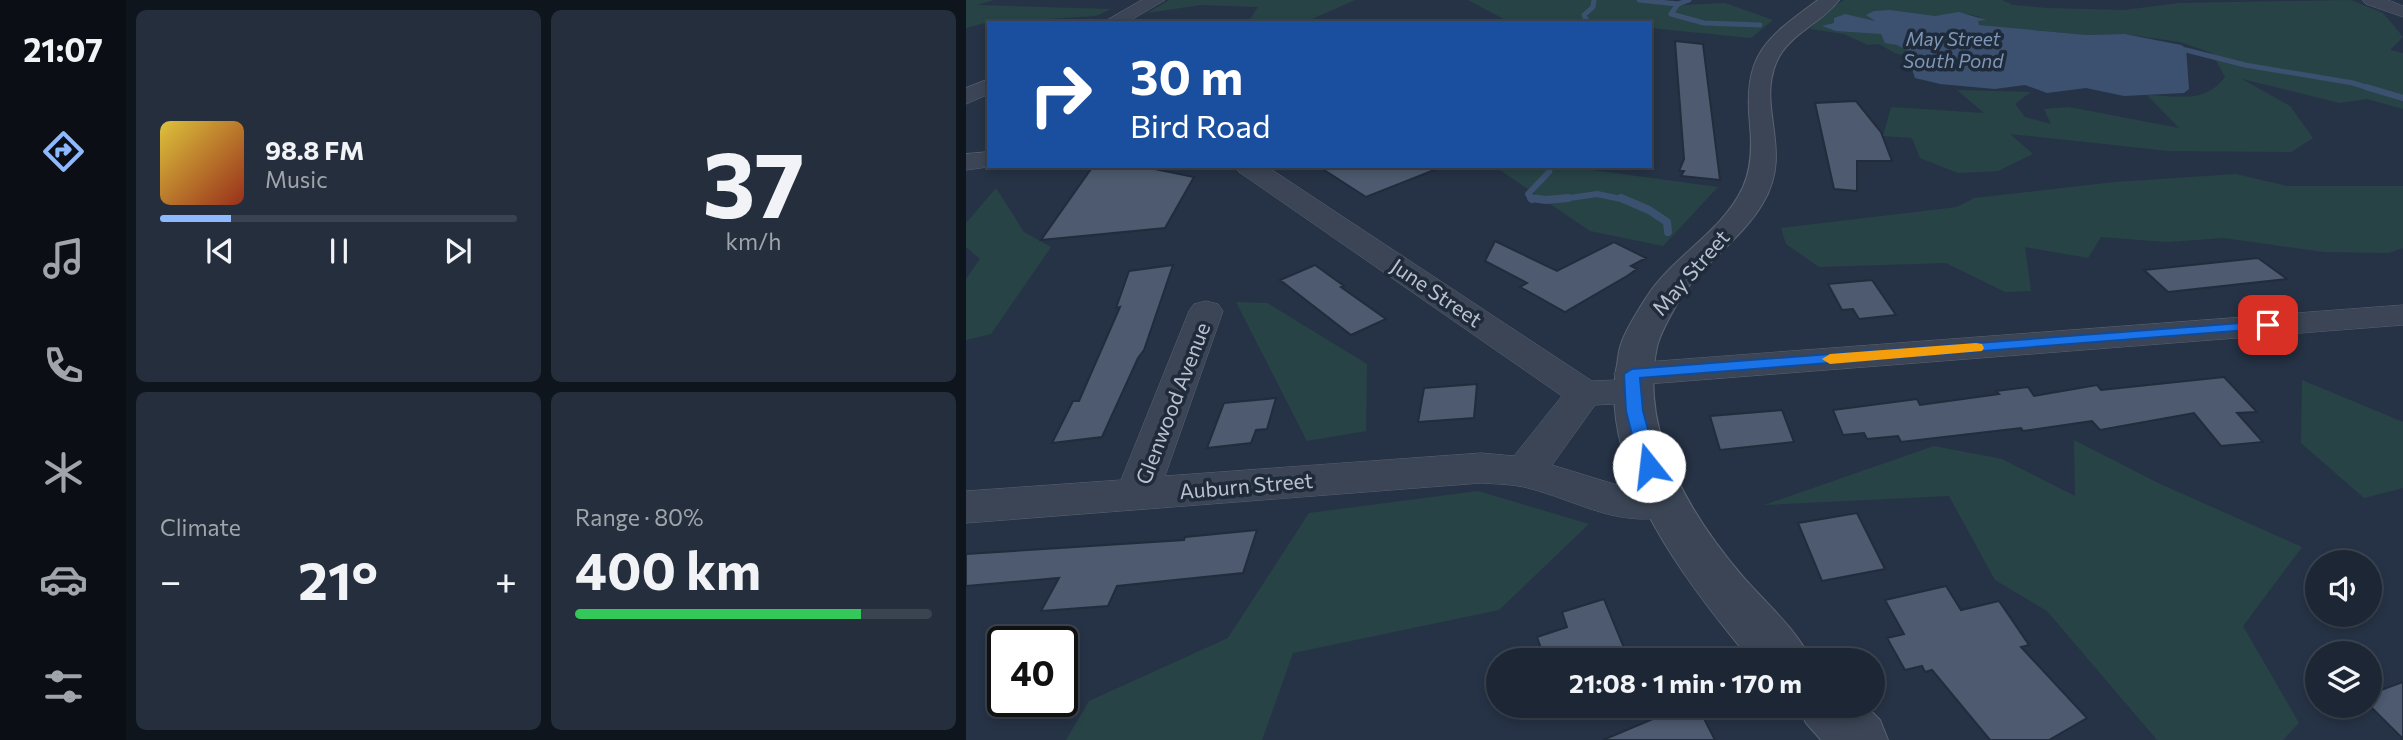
<!DOCTYPE html>
<html lang="en">
<head>
<meta charset="utf-8">
<style>
  :root { --surface:#1c2634; --page:#252e3c; --text:#f1f3f6; --muted:#a0a5ac; --line:#3a434f; --accent:#8eb9fd }
  body { margin:0; font-family:Commissioner,sans-serif; background:var(--page); color:var(--text); height:100vh; display:flex; flex-direction:column; font-size:26px; white-space:nowrap }
  * { box-sizing:border-box; margin:0 }
  p { font-size:23px; color:var(--muted) }
  .icon { flex:none; width:38px; height:38px; fill:none; stroke:currentColor; stroke-width:2; stroke-linecap:round; stroke-linejoin:round }
  .map { position:relative; flex:1; overflow:hidden }
  .details { display:flex; flex-direction:column; gap:10px; padding:10px; background:#0f151d; width:840px }
  .details>* { flex:none }
  .banner { position:absolute; left:21px; top:21px; width:665px; height:147px; border-radius:0px; box-shadow:0 4px 10px #0003,0 0 0 2px var(--line); background:#1a4fa0; color:#fff; overflow:hidden }
  .fabs { position:absolute; left:1339px; top:550px; display:grid; gap:14px }
  .fabs a { display:grid; place-items:center; width:77px; height:77px; border-radius:50%; background:var(--surface); box-shadow:0 4px 10px #0003,0 0 0 2px var(--line); font-size:35px }
  .speed { position:absolute; left:21px; top:626px; display:flex; gap:14px; font-size:35px; font-weight:700; text-align:center }
  .speed>* { display:grid; place-content:center; width:91px; height:91px; border-radius:50%; background:var(--surface); box-shadow:0 4px 10px #0003,0 0 0 2px var(--line); line-height:1 }
  .speed .limit { border:4px solid #111; border-radius:10px; background:#fff; color:#111 }
  .pin { position:absolute; display:grid; place-items:center; width:60px; height:60px; color:#fff; margin:-30px; border-radius:14px; box-shadow:0 4px 10px #0006 }
  .me { position:absolute; width:77px; margin:-38px; rotate:344deg; stroke-linejoin:round; filter:drop-shadow(0 0 5px #0008) }
  .turn { display:flex; align-items:center; gap:24px; height:147px; padding:0 28px; font-size:32px }
  .turn .icon { width:91px; height:91px; stroke-width:2.5 }
  .turn b { display:block; font-size:49px; line-height:60px }
  .big { font-size:52px; font-weight:700; line-height:1.1 }
  .details .widget { flex:1; display:flex; flex-direction:column; justify-content:center; gap:10px; min-width:0; padding:0 24px; border-radius:10px; background:var(--page) }
  .details .dial { align-items:center; gap:0 }
  .dial b { font-size:91px; line-height:1 }
  .song { display:flex; align-items:center; gap:21px }
  .cover { width:84px; height:84px; border-radius:10px; background:linear-gradient(135deg,hsl(50 70% 55%),hsl(10 70% 35%)) }
  .played { height:7px; border-radius:4px; background:linear-gradient(90deg,var(--accent) 20%,var(--line) 20%) }
  .keys { display:flex; justify-content:space-around; direction:ltr }
  .heat { display:flex; justify-content:space-between; align-items:center; font-size:38px; direction:ltr }
  .charge { height:10px; border-radius:5px; background:linear-gradient(90deg,#34c759 80%,var(--line) 0) }
  .details .tiles { flex:1; display:grid; gap:10px; grid-template-columns:repeat(2,1fr) }
  .trip { position:absolute; left:520px; top:648px; width:399px; height:70px; border-radius:35px; background:var(--surface); box-shadow:0 4px 10px #0003,0 0 0 2px var(--line); font-weight:700; line-height:70px; text-align:center }
  main { display:flex; flex:1; min-height:0 }
  .dock { display:flex; flex-direction:column; width:126px; justify-content:space-around; align-items:center; background:#0b0f15; color:var(--muted) }
  .dock .icon { width:49px; height:49px }
  .dock .on { color:var(--accent) }
  .dock b { font-size:32px; color:var(--text) }
  .map>svg:first-child { display:block }
</style>
</head>
<body>
<main>
<nav class="dock">
<b>21:07</b>
<svg class="icon on" aria-label="directions" viewBox="0 0 24 24"><path d="M12 3l9 9-9 9-9-9zM9 14v-3h6M13 9l2 2-2 2"/></svg>
<svg class="icon" aria-label="music" viewBox="0 0 24 24"><path d="M9 18V5l10-2v13"/><circle cx="6" cy="18" r="3"/><circle cx="16" cy="16" r="3"/></svg>
<svg class="icon" aria-label="phone" viewBox="0 0 24 24"><path d="M5 4h4l2 5-3 2q2 4 5 5l2-3 5 2v4C11 20 4 13 5 4z"/></svg>
<svg class="icon" aria-label="climate" viewBox="0 0 24 24"><path d="M12 3v18M4 7l16 10M4 17L20 7"/></svg>
<svg class="icon" aria-label="car" viewBox="0 0 24 24"><path d="M5 17H2v-5l4-1 3-4h7l3 4 3 1v5h-3M9 17h6M6 11h13"/><circle cx="7" cy="17" r="2"/><circle cx="17" cy="17" r="2"/></svg>
<svg class="icon" aria-label="filters" viewBox="0 0 24 24"><path d="M4 7h16M4 17h16"/><circle cx="9" cy="7" r="2"/><circle cx="15" cy="17" r="2"/></svg>
</nav>
<section class="details">
<div class="tiles">
<div class="widget">
<div class="song"><i class="cover"></i><div><b>98.8 FM</b><p>Music</p></div></div>
<div class="played"></div>
<div class="keys"><svg class="icon" aria-label="previous" viewBox="0 0 24 24"><path d="M18 5L8 12l10 7zM5 5v14"/></svg><svg class="icon" aria-label="pause" viewBox="0 0 24 24"><path d="M8 5v14M16 5v14"/></svg><svg class="icon" aria-label="next" viewBox="0 0 24 24"><path d="M6 5l10 7-10 7zM19 5v14"/></svg></div>
</div>
<div class="widget dial"><b>37</b><p>km/h</p></div>
<div class="widget"><p>Climate</p>
<div class="heat"><a>−</a><b class="big">21°</b><a>+</a></div>
</div>
<div class="widget"><p>Range · 80%</p><b class="big">400 km</b><div class="charge"></div></div>
</div>
</section>
<div class="map">
<svg width="1437" height="740" viewBox="0 0 1437 740">
  <rect width="100%" height="100%" fill="#263346"/>
  <!-- green -->
  <path fill="#284346" d="M 0,0 L 28,0 L 11,5 L 145,9 L 130,16 L 19,23 L 0,28 Z
    M 203,0 L 389,0 L 337,23 L 281,23 L 292,7 L 235,5 L 181,13 Z
    M 502,0 L 670,0 L 719,5 L 759,3 L 807,20 L 785,38 L 684,28 L 684,23 L 545,23 Z
    M 878,0 L 1036,0 L 1047,5 L 1081,8 L 1158,10 L 1213,3 L 1385,0 L 1417,13 L 1437,37 L 1424,50 L 1437,53 L 1437,109 L 1401,99 L 1374,103 L 1276,79 L 1324,106 L 1347,138 L 1325,152 L 1203,151 L 1044,134 L 1067,154 L 1032,171 L 992,173 L 954,158 L 946,138 L 917,136 L 925,107 L 1018,113 L 991,90 L 1065,92 L 1049,104 L 1059,117 L 1085,124 L 1078,109 L 1103,107 L 1213,128 L 1181,95 C 1212,96 1239,104 1259,77 L 1246,53 L 1214,42 L 1159,34 L 1121,35 L 1012,25 L 1011,21 L 1014,17 C 994,11 990,15 970,16 C 940,17 928,12 898,23 L 923,29 L 946,52 L 944,57 L 929,53 L 913,44 L 902,45 L 878,34 L 844,29 L 861,11 Z
    M 528,166 L 597,166 L 752,187 L 697,246 L 624,231 Z
    M 1270,174 L 1321,186 L 1437,186 L 1437,248 L 1423,253 L 1358,252 L 1258,238 L 1201,242 L 1135,237 L 1122,258 L 1059,247 L 1065,291 L 1039,292 L 980,263 L 853,267 L 820,244 L 815,228 L 991,207 L 1008,198 L 1149,182 Z
    M 30,188 L 58,232 L 85,247 L 25,334 L 0,340 L 0,279 L 14,259 L 0,247 L 0,223 Z
    M 270,302 L 301,303 L 401,364 L 400,431 L 341,441 Z
    M 1336,380 L 1437,422 L 1437,488 L 1398,498 L 1335,443 Z
    M 1108,440 L 1192,483 L 1336,547 L 1277,626 L 1333,723 L 1317,740 L 1191,740 L 1081,611 L 1029,580 L 983,496 L 798,505 L 968,446 L 1036,459 L 1109,496 Z
    M 512,491 L 623,524 L 533,610 L 327,653 L 296,740 L 100,740 L 123,701 L 262,638 L 343,513 Z"/>
  <!-- water -->
  <path fill="#3b516f" d="M 924,10 L 969,16 L 993,12 L 1020,20 L 1012,21 L 1013,25 L 1121,35 L 1159,34 L 1215,45 L 1220,48 L 1223,89 L 1218,93 L 1158,96 L 1120,88 L 1081,93 L 1059,85 L 1029,89 L 974,84 L 949,78 L 943,60 L 951,56 L 931,45 L 919,43 L 915,34 L 870,31 L 856,26 L 868,23 L 868,18 L 879,14 L 909,21 L 900,15 L 908,11 Z"/>
  <g fill="none" stroke-linecap="round" stroke-linejoin="round">
    <!-- stream-far2 -->
    <path stroke="#3b516f" stroke-width="5" d="M 673,0 L 712,4 L 723,0
      M 712,4 L 705,14 L 738,23 L 794,25
      M 616,23 L 620,19 L 618,15 L 627,7 L 628,0
      M 1220,50 L 1279,65 L 1387,83 L 1406,89"/>
    <!-- stream-far1 -->
    <path stroke="#3b516f" stroke-width="6" d="M 1400,87 L 1437,98
      M 566,200 L 562,194 L 583,172 L 585,166
      M 590,200 L 631,194 L 660,200"/>
    <!-- stream -->
    <path stroke="#3b516f" stroke-width="8" d="M 565,198 L 580,200 L 602,198
      M 655,198 L 683,210 L 701,222 L 702,232"/>
  </g>
  <!-- building -->
  <path fill="#4d5a6f" stroke="#212c3c" stroke-width="2" d="M 709,41 L 737,44 L 754,180 L 715,176 L 718,171 L 713,171 L 718,159 Z
    M 890,101 L 915,132 L 926,161 L 891,161 L 891,191 L 868,189 L 849,103 Z
    M 174,166 L 228,177 L 199,228 L 75,240 L 125,169 Z
    M 352,166 L 395,166 L 401,169 L 409,166 L 476,167 L 400,197 Z
    M 529,241 L 591,271 L 648,242 L 680,258 L 665,266 L 671,269 L 661,276 L 599,312 L 554,287 L 561,283 L 519,261 Z
    M 1292,258 L 1321,279 L 1202,292 L 1178,270 Z
    M 207,265 L 178,350 L 172,358 L 136,437 L 86,443 L 107,401 L 113,401 L 154,307 L 150,308 L 163,271 Z
    M 349,265 L 378,286 L 375,287 L 420,319 L 385,335 L 314,280 Z
    M 906,280 L 930,315 L 893,319 L 887,309 L 876,310 L 862,284 Z
    M 1258,377 L 1291,412 L 1271,413 L 1297,442 L 1255,446 L 1228,413 L 1134,430 L 1126,421 L 1057,431 L 1055,428 L 935,442 L 932,436 L 901,439 L 898,433 L 877,435 L 867,410 L 951,399 L 954,405 L 1033,394 L 1030,391 L 1062,387 L 1068,396 L 1131,385 L 1135,390 Z
    M 511,384 L 508,418 L 452,422 L 458,388 Z
    M 310,398 L 301,429 L 290,430 L 285,443 L 241,448 L 258,403 Z
    M 816,410 L 828,442 L 754,450 L 744,416 Z
    M 891,513 L 919,569 L 856,581 L 832,523 Z
    M 291,530 L 277,573 L 151,586 L 142,606 L 75,611 L 93,578 L 0,586 L 0,554 L 218,540 L 219,537 Z
    M 980,586 L 995,610 L 1033,601 L 1063,645 L 1055,647 L 1121,718 L 1083,740 L 1024,740 L 966,670 L 959,672 L 956,666 L 939,670 L 921,638 L 938,634 L 919,600 Z
    M 638,599 L 663,660 L 579,660 L 571,637 L 601,627 L 596,612 Z
    M 1437,682 L 1437,739 L 1403,705 L 1404,694 Z
    M 720,705 L 731,705 L 749,740 L 637,740 Z"/>
  <g fill="none" stroke-linecap="round" stroke-linejoin="round">
    <defs>
      <path id="minor" d="M 176,0 L 199,0 L 160,23 L 136,23 Z
        M 1397,0 L 1422,0 L 1437,6 L 1437,17 L 1400,4 Z
        M 23,79 L 23,94 L 0,104 L 0,88 Z
        M 23,152 L 23,166 L 29,166 L 0,170 L 0,154 Z
        M 269,166 L 300,166 L 626,381 L 651,380 L 648,374 L 653,366 L 666,363 L 1437,305 L 1437,325 L 681,384 L 685,391 L 679,399 L 666,403 L 629,405 L 586,465 L 661,488 L 701,486 L 716,491 L 723,502 L 716,513 C 655,532 615,501 558,487 C 545,484 529,484 515,483 L 0,523 L 0,491 L 155,480 L 223,311 L 228,304 L 240,301 L 252,304 L 257,311 L 199,476 L 515,453 L 548,456 L 596,396 L 273,172 Z"/>
      <path id="tertiary" d="M 852,0 L 873,0 C 855,24 822,34 810,63 C 791,109 828,151 797,203 C 775,241 729,269 711,304 C 704,317 694,333 691,347 C 673,433 724,515 778,578 C 801,604 830,629 845,660 L 785,660 C 722,585 635,473 650,370 C 652,362 652,352 655,344 C 660,329 671,312 680,298 C 706,256 756,233 777,187 C 786,167 786,146 784,125 C 777,54 799,39 852,0 Z
        M 832,705 L 899,705 L 914,720 L 922,740 L 855,740 L 840,723 Z"/>
    </defs>
    <!-- minor casing -->
    <use href="#minor" stroke="#596372" stroke-width="1"/>
    <!-- tertiary casing -->
    <use href="#tertiary" stroke="#596372" stroke-width="2"/>
    <!-- minor -->
    <use href="#minor" fill="#3b4555" fill-rule="evenodd"/>
    <!-- tertiary -->
    <use href="#tertiary" fill="#3b4555" fill-rule="evenodd"/>
  </g>
  <!-- route -->
  <path fill="#1a73e8" stroke="#114b97" stroke-width="2" d="M 1302,321 L 1307,322 L 1309,325 L 1307,328 L 674,378 L 677,411 L 692,466 L 690,471 L 677,471 L 674,466 L 660,411 L 658,374 L 666,369 Z"/>
  <!-- slow -->
  <path fill="#f59e0b" d="M 1010,343 L 1016,344 L 1018,348 L 1016,351 L 864,364 L 856,359 L 864,354 Z"/>
  <g text-anchor="middle" dominant-baseline="central" stroke-width="7" stroke-linejoin="round" paint-order="stroke">
    <!-- far-water labels -->
    <g font-size="19" font-style="italic" fill="#7e97b6" stroke="#1f2a3a">
      <text x="987" y="38">May Street<tspan x="987" dy="22">South Pond</tspan></text>
    </g>
    <!-- street labels -->
    <g font-size="21" fill="#b9c1ce" stroke="#1f2a3a">
      <text transform="translate(724 272) rotate(-49)">May Street</text>
      <text transform="translate(471 292) rotate(34)">June Street</text>
      <text transform="translate(206 403) rotate(-69)">Glenwood Avenue</text>
      <text transform="translate(280 485) rotate(-5)">Auburn Street</text>
    </g>
  </g>
</svg>
<div class="fabs">
<a><svg class="icon" aria-label="sound" viewBox="0 0 24 24"><path d="M4 9h4l5-4v14l-5-4H4zM17 9q2 3 0 6"/></svg></a>
<a><svg class="icon" aria-label="layers" viewBox="0 0 24 24"><path d="M12 4l9 5-9 5-9-5zM3 14l9 5 9-5"/></svg></a>
</div>
<div class="speed"><div class="limit">40</div></div>
<div class="pin" style="left:1302px;top:325px;background:#d93025"><svg class="icon" aria-label="arrive" viewBox="0 0 24 24"><path d="M6 21V4h12l-3 4 3 4H6"/></svg></div>
<svg class="me" style="left:683px;top:466px" viewBox="-20 -20 40 40"><circle r="19" fill="#fff"/><path d="M0-13L10 11 0 6-10 11z" fill="#1a73e8"/></svg>
<div class="trip">21:08 · 1 min · 170 m</div>
<div class="banner">
<div class="turn"><svg class="icon" aria-label="right" viewBox="0 0 24 24"><path d="M7 20v-9h11M14 6l5 5-5 5"/></svg><div><b>30 m</b>Bird Road</div></div>
</div>
</div>
</main>
</body>
</html>
